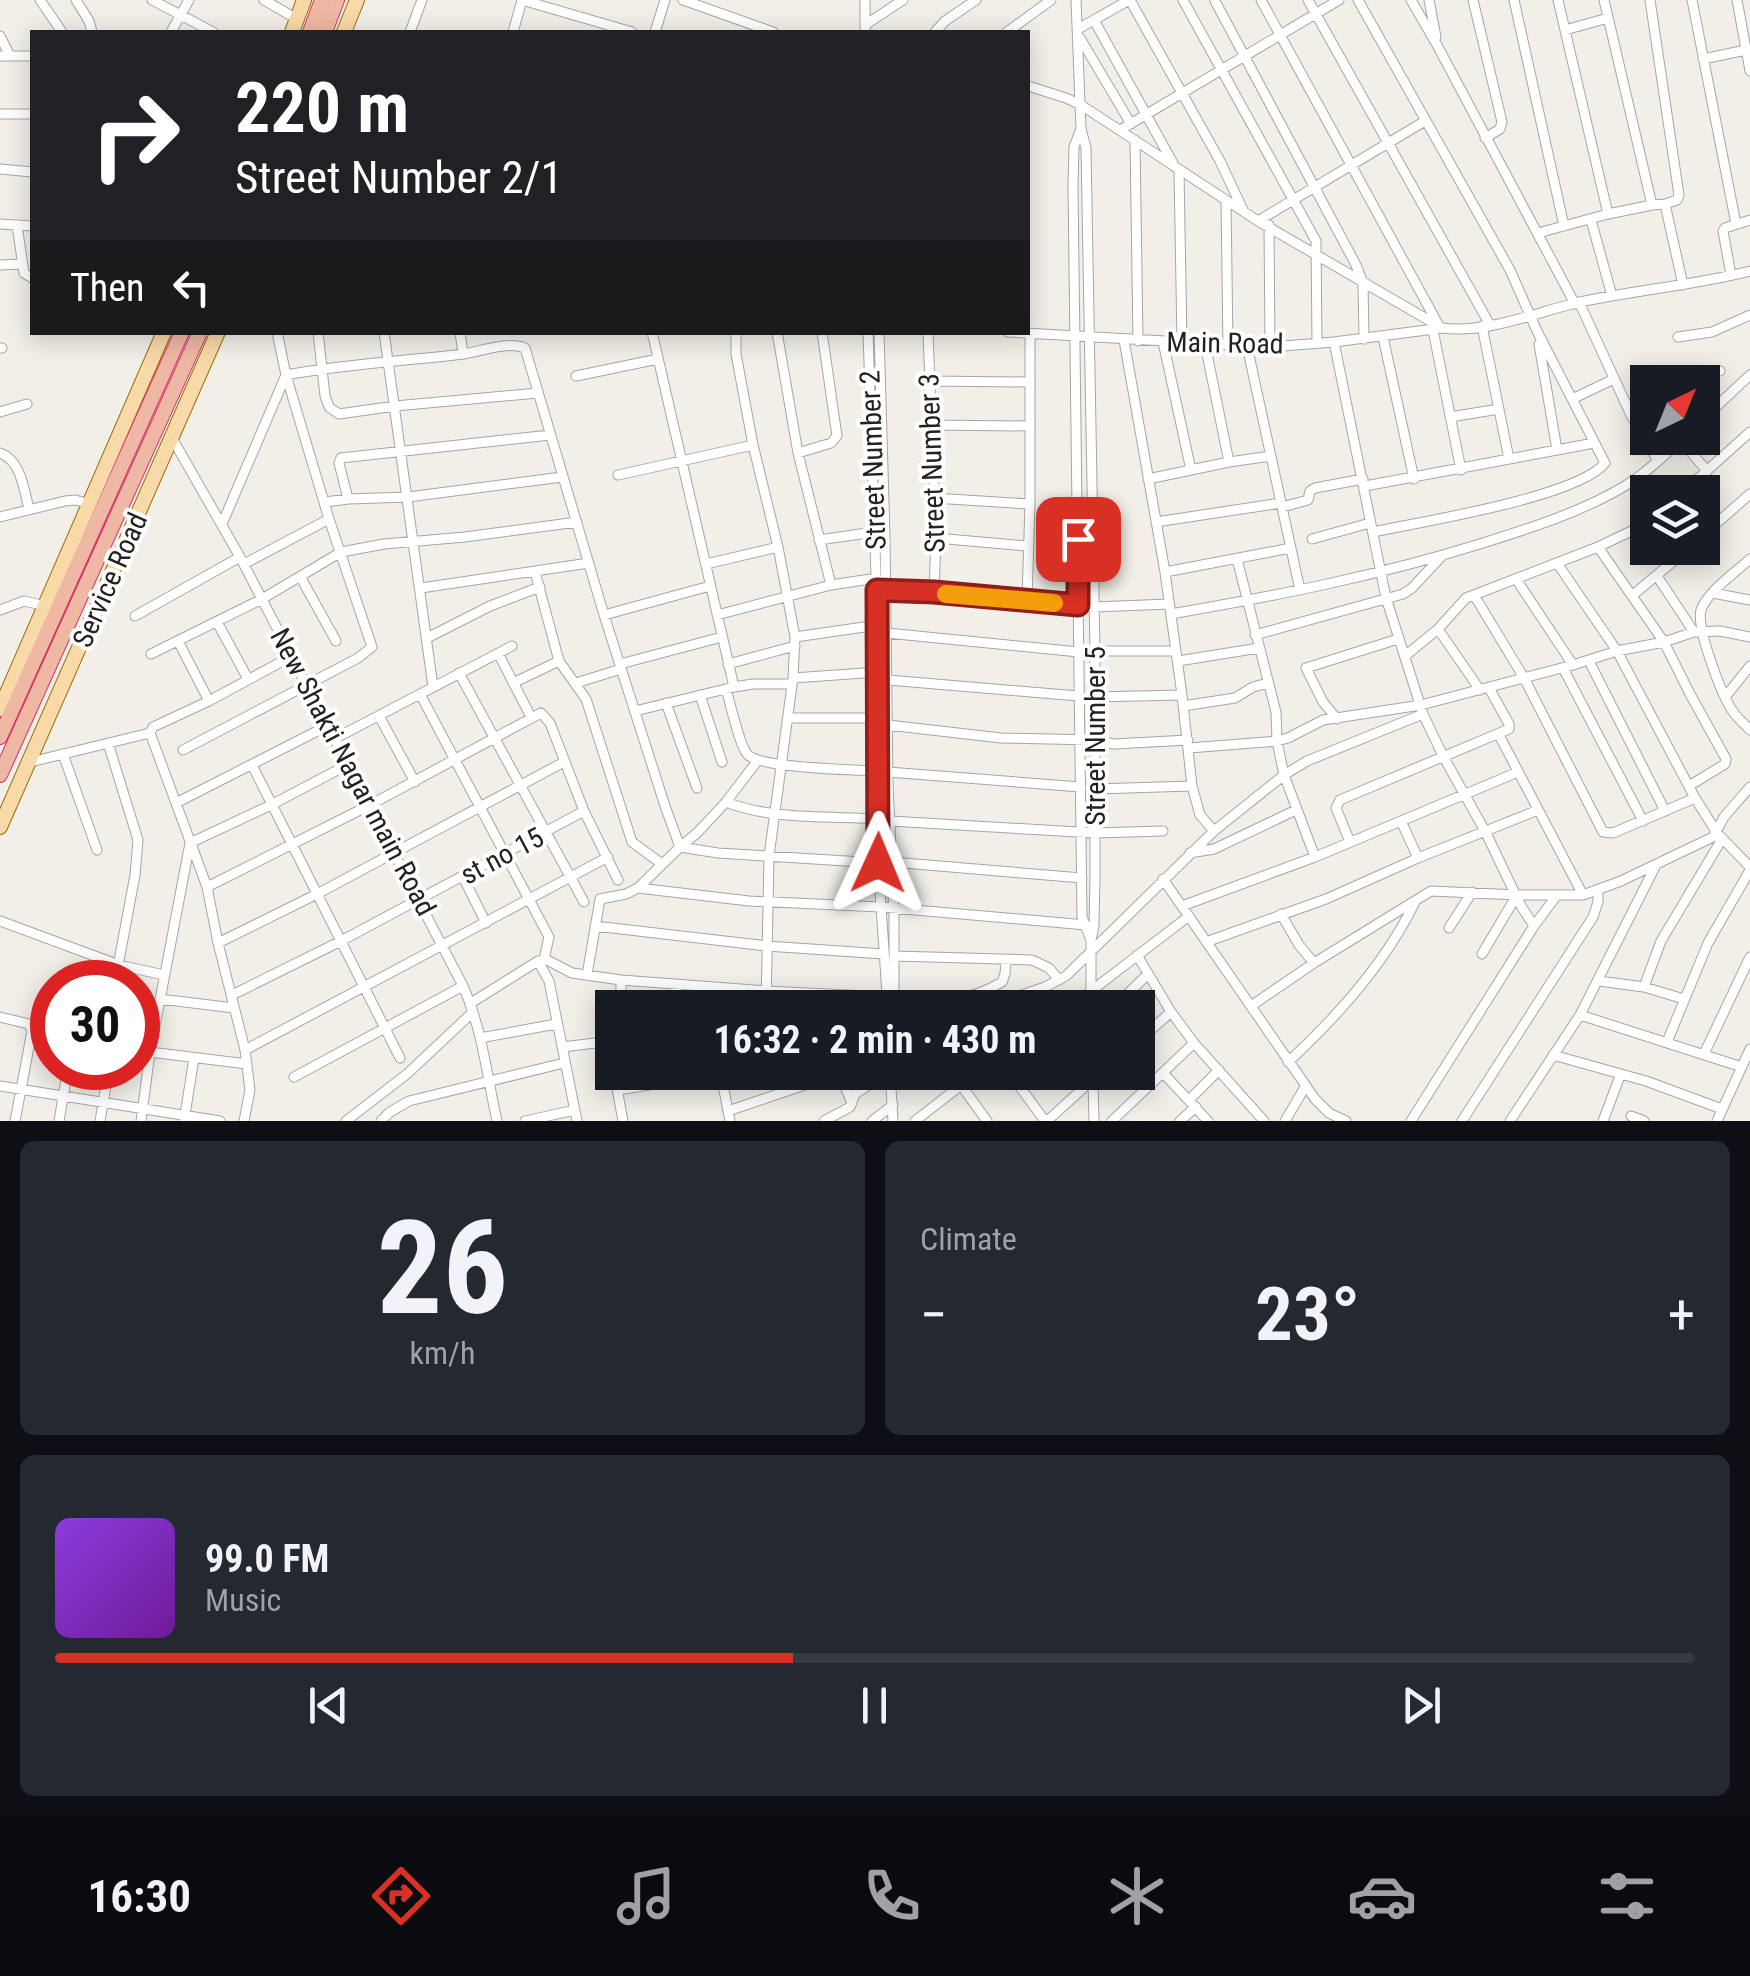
<!DOCTYPE html>
<html lang="en">
<head>
<meta charset="utf-8">
<style>
  :root { --surface:#171b24; --page:#242831; --text:#f1f3f6; --muted:#9ea1a6; --line:#363941; --accent:#d93025 }
  body { margin:0; font-family:"Roboto Condensed",sans-serif; background:var(--page); color:var(--text); height:100vh; display:flex; flex-direction:column; font-size:38px; white-space:nowrap }
  * { box-sizing:border-box; margin:0 }
  p { font-size:32px; color:var(--muted) }
  .icon { flex:none; width:55px; height:55px; fill:none; stroke:currentColor; stroke-width:2; stroke-linecap:round; stroke-linejoin:round }
  .map { position:relative; height:1121px; overflow:hidden }
  .details { display:flex; flex-direction:column; gap:20px; padding:20px; background:#0d0f14; flex:1 }
  .details>* { flex:none }
  .hud { position:absolute; left:30px; top:30px; width:1000px; height:305px; border-radius:0px; box-shadow:0 5px 25px #0003; background:#202124; color:#fff; overflow:hidden }
  .needle { width:65px; rotate:43deg }
  .controls { position:absolute; left:1630px; top:365px; display:grid; gap:20px }
  .controls a { display:grid; place-items:center; width:90px; height:90px; border-radius:0px; background:var(--surface); box-shadow:0 5px 25px #0003; font-size:50px }
  .speed { position:absolute; left:30px; top:960px; display:flex; gap:20px; font-size:50px; font-weight:700; text-align:center }
  .speed>* { display:grid; place-content:center; width:130px; height:130px; border-radius:50%; background:var(--surface); box-shadow:0 5px 25px #0003; line-height:1 }
  .speed .limit { border:15px solid #d22; background:#fff; color:#111 }
  .pin { position:absolute; display:grid; place-items:center; width:85px; height:85px; color:#fff; margin:-42px; border-radius:20px; box-shadow:0 5px 15px #0006 }
  .me { position:absolute; width:110px; margin:-55px; rotate:1deg; stroke-linejoin:round; filter:drop-shadow(0 0 8px #0008) }
  .turn { display:flex; align-items:center; gap:35px; height:210px; padding:0 40px; font-size:45px }
  .turn .icon { width:130px; height:130px; stroke-width:2.5 }
  .turn b { display:block; font-size:70px; line-height:85px }
  .then { display:flex; align-items:center; height:95px; padding:0 40px; background:#0003; gap:20px; font-size:38px }
  .big { font-size:75px; font-weight:700; line-height:1.1 }
  .details .widget { flex:1; display:flex; flex-direction:column; justify-content:center; gap:15px; min-width:0; padding:0 35px; border-radius:15px; background:var(--page) }
  .details .dial { align-items:center; gap:0 }
  .dial b { font-size:130px; line-height:1 }
  .song { display:flex; align-items:center; gap:30px }
  .cover { width:120px; height:120px; border-radius:15px; background:linear-gradient(135deg,hsl(270 70% 55%),hsl(280 70% 35%)) }
  .played { height:10px; border-radius:5px; background:linear-gradient(90deg,var(--accent) 45%,var(--line) 45%) }
  .keys { display:flex; justify-content:space-around; direction:ltr }
  .heat { display:flex; justify-content:space-between; align-items:center; font-size:55px; direction:ltr }
  .details .tiles { flex:1; display:grid; gap:20px; grid-template-columns:1fr 1fr }
  .widget:last-child { grid-column:span 2 }
  .trip { position:absolute; left:595px; top:990px; width:560px; height:100px; border-radius:0px; background:var(--surface); box-shadow:0 5px 25px #0003; font-weight:700; line-height:100px; text-align:center }
  .tabs { display:flex; height:160px; justify-content:space-around; align-items:center; background:#090b0e; color:var(--muted) }
  .tabs .icon { width:70px; height:70px }
  .tabs .current { color:var(--accent) }
  .tabs b { font-size:45px; color:var(--text) }
  .map>svg:first-child { display:block }
</style>
</head>
<body>
<div class="map">
<svg width="1750" height="1121" viewBox="0 0 1750 1121">
  <rect width="100%" height="100%" fill="#f2efe9"/>
  <g fill="none" stroke-linecap="round" stroke-linejoin="round">
    <defs>
      <path id="minor" d="M 40,0 L 62,32
        M 76,0 L 89,21 L 92,32
        M 152,0 L 213,32
        M 264,0 L 297,19
        M 522,0 L 632,32
        M 683,0 L 773,32
        M 1076,0 L 1081,129 L 1086,148 L 1095,651 L 1095,876 L 1094,926 L 1091,940 L 1091,1008
        M 1130,0 L 1220,161 L 1243,210
        M 1183,0 L 1316,241 L 1317,343
        M 1261,0 L 1439,326
        M 1308,0 L 1490,325
        M 1358,0 L 1510,270 L 1537,331 L 1605,463 C 1578,497 1420,522 1373,532
        M 1411,0 L 1437,45 L 1575,304
        M 1429,0 L 1436,37
        M 1473,0 L 1502,122 L 1500,129 L 1485,138
        M 1514,0 L 1564,226
        M 1558,0 L 1608,214
        M 1604,0 L 1652,205
        M 1650,0 L 1679,195 L 1677,200 L 1665,204
        M 1692,0 L 1736,224
        M 1737,0 L 1750,71
        M 1215,1 L 1356,265 L 1363,283 L 1364,339
        M 1094,20 L 1175,167
        M 865,25 L 903,0
        M 1078,29 L 1129,0
        M 1565,30 L 1608,18
        M 171,32 L 189,0
        M 410,32 L 422,0
        M 513,32 L 522,0
        M 655,32 L 665,0
        M 865,32 L 865,0
        M 935,32 L 945,21 L 976,0
        M 1007,32 L 1051,0
        M 0,36 L 10,56
        M 1080,38 L 1131,124
        M 0,56 L 32,56
        M 1703,59 L 1746,50
        M 1028,86 L 1066,98 L 1081,105 L 1258,221 L 1442,328 C 1488,334 1536,312 1580,302 C 1637,290 1694,285 1750,271
        M 0,114 L 32,114
        M 1120,130 L 1339,0
        M 1080,131 L 1074,147 L 1073,185 L 1082,917 L 1091,940
        M 1135,140 L 1138,341
        M 0,169 L 32,172
        M 1179,170 L 1182,343
        M 1226,200 L 1228,346
        M 1591,220 L 1612,296
        M 1258,221 L 1425,121
        M 0,224 L 32,226
        M 17,225 L 24,273 L 32,278
        M 1269,225 L 1270,347
        M 1538,233 L 1608,214 L 1652,205 L 1665,204 L 1683,285
        M 0,265 L 22,264
        M 1731,275 L 1723,231 L 1725,228 L 1750,220
        M 1579,302 L 1631,415 L 1658,461
        M 1482,326 L 1509,459
        M 1433,330 L 1461,470
        M 318,332 L 325,396 L 329,407 L 339,414 L 395,406 L 538,393
        M 384,332 L 433,687
        M 460,332 L 463,354
        M 652,332 L 734,687
        M 736,332 L 736,354 L 753,445 L 778,547 L 795,637 L 793,678 L 769,856 L 766,1008
        M 777,332 L 798,453 L 831,585 L 877,578
        M 868,332 L 878,637 L 878,863 L 888,1008
        M 879,332 L 885,538 L 888,783 L 894,916 L 894,1008
        M 928,332 L 936,538 L 934,593
        M 1008,332 L 1270,347 L 1334,342 L 1442,328
        M 1383,337 L 1414,479
        M 1678,337 L 1712,332 L 1750,315
        M 1124,340 L 1165,572 L 1291,548
        M 1163,342 L 1191,470
        M 1334,342 L 1386,598 L 1423,714 L 1443,756 L 1485,831 L 1521,906 L 1534,926
        M 1247,346 L 1300,590
        M 0,348 L 2,348
        M 576,376 L 658,359
        M 930,381 L 1029,382
        M 1663,382 L 1664,377 L 1667,375 L 1720,371
        M 1572,399 L 1614,379
        M 0,412 L 27,404
        M 1631,415 L 1648,405
        M 1450,417 L 1499,409
        M 1702,420 L 1750,375
        M 931,425 L 1030,426
        M 172,438 L 240,557 L 463,986 C 482,1028 487,1076 497,1121
        M 1679,438 L 1707,471
        M 1557,450 L 1594,443
        M 0,453 C 21,460 24,490 29,509
        M 798,453 L 831,443 L 837,436 L 822,332
        M 1229,462 L 1271,456
        M 618,475 L 753,445
        M 1148,479 L 1229,462 L 1205,344
        M 1365,486 L 1557,450 L 1539,344
        M 1683,492 L 1750,432
        M 933,498 L 1030,504
        M 348,499 L 339,463 L 341,458 L 550,435
        M 325,502 L 348,499 L 408,497 L 562,477
        M 1282,507 L 1308,500 L 1310,491 L 1315,488 L 1363,479
        M 0,517 L 65,501 L 75,500 L 90,504
        M 1156,522 L 1281,503
        M 222,524 L 286,375 C 345,364 404,361 464,354 C 482,351 508,341 525,348 L 604,615 L 665,806 L 680,847
        M 1702,536 L 1750,494
        M 936,538 L 1027,546
        M 1312,539 L 1370,523
        M 819,540 L 874,532
        M 1598,547 L 1664,642 L 1690,694 L 1726,759 L 1725,764 L 1689,786
        M 1237,559 L 1276,712 L 1277,741 L 1284,775 L 1315,857
        M 1750,559 C 1736,572 1707,592 1701,610 C 1696,628 1722,697 1734,713 C 1738,719 1745,724 1750,730
        M 1557,563 L 1617,651 L 1695,798 L 1717,833 L 1750,867
        M 244,564 L 329,519
        M 706,564 L 778,547
        M 535,572 L 559,661 L 586,699 L 632,842 L 662,864
        M 1165,572 L 1182,695 L 1192,786 L 1200,815 L 1214,831
        M 1657,576 L 1694,632
        M 301,578 L 336,641
        M 1516,579 L 1573,665
        M 421,588 L 589,563
        M 885,590 L 1094,607 L 1169,604
        M 1713,593 L 1750,600
        M 1474,595 L 1524,678 L 1603,832 L 1613,833 L 1695,798
        M 1633,595 L 1689,548
        M 1027,600 L 1030,504 L 1030,334
        M 0,610 L 24,601 L 46,606
        M 1171,614 C 1276,596 1381,575 1483,543 C 1531,528 1581,512 1625,486 C 1646,473 1665,455 1683,438
        M 604,615 L 710,586
        M 717,615 L 831,585
        M 135,616 L 240,557
        M 217,622 L 248,679
        M 1438,629 L 1480,690
        M 887,633 L 1079,652
        M 1255,635 L 1403,594 L 1412,588 L 1441,557
        M 795,637 L 878,625
        M 427,638 L 490,606 L 540,587
        M 178,641 L 209,701
        M 1095,651 L 1176,651
        M 498,653 L 531,717
        M 151,654 L 262,599 L 341,552 L 384,544 L 465,537 L 577,522
        M 1405,656 L 1438,629 L 1466,598 L 1598,547 L 1648,523
        M 1178,661 L 1259,648
        M 1589,661 L 1665,811
        M 620,664 L 722,637
        M 728,664 L 795,646
        M 1563,668 L 1643,821
        M 459,673 L 584,902
        M 793,678 L 878,672
        M 888,680 L 1078,696
        M 513,683 L 559,661
        M 576,683 L 621,669
        M 726,689 C 730,702 740,748 748,755 C 761,768 857,770 879,771
        M 420,694 L 549,937 L 544,959
        M 700,695 L 722,762
        M 1726,696 L 1750,666
        M 1093,697 L 1182,695
        M 666,703 L 697,788
        M 1183,706 L 1235,698 L 1253,687 L 1268,683
        M 635,711 L 734,687 L 753,684 L 792,684
        M 379,716 L 415,782
        M 788,718 L 878,718
        M 1337,719 L 1323,702 L 1306,668 L 1398,639
        M 888,725 L 1001,738 L 1094,740 L 1114,744 L 1188,740
        M 1499,735 L 1583,895
        M 336,738 L 512,646
        M 108,743 L 138,840 L 135,875 L 115,982
        M 1189,748 L 1277,741 L 1288,738 L 1323,720 L 1421,705 L 1573,665 L 1617,651 L 1664,642 L 1694,632 L 1720,631 L 1750,637
        M 183,750 L 358,658 L 372,647 L 329,519 L 286,375 L 277,332
        M 63,754 L 97,850
        M 30,762 L 150,733
        M 252,765 L 400,1058
        M 888,772 L 1081,787
        M 1095,789 L 1192,786
        M 726,802 C 770,820 831,816 879,819
        M 176,803 L 329,725
        M 890,821 L 1095,833 L 1163,831
        M 1401,821 L 1418,858
        M 1350,842 L 1336,808 L 1340,800 L 1509,729 L 1509,724 L 1489,688
        M 680,847 L 718,853 L 878,863
        M 1190,853 L 1214,849 L 1296,810
        M 892,862 L 1082,878
        M 463,877 L 486,923
        M 1163,879 L 1315,1099 L 1329,1113 L 1346,1121
        M 207,887 L 370,805 L 541,713 L 550,723 L 584,811 L 618,880
        M 638,888 L 749,901 L 881,907 L 1086,925
        M 1182,906 L 1315,857 L 1518,772
        M 1281,914 L 1299,945 L 1314,963
        M 0,921 L 119,965 L 164,975
        M 595,926 L 767,946 L 884,954
        M 1449,928 L 1472,892
        M 1206,942 L 1326,899 L 1418,858 L 1538,810
        M 218,943 L 317,894 L 564,762
        M 1482,954 L 1517,895
        M 1137,955 L 1171,1012 L 1194,1043 L 1264,1121
        M 894,956 L 1032,960 L 1049,968 L 1059,980
        M 538,961 L 547,960 L 572,973 L 621,980 L 766,991 L 888,997
        M 587,975 L 600,899 L 626,894 L 638,888 L 680,847 L 697,833 L 726,802 L 758,760
        M 1599,981 L 1644,987 L 1684,999
        M 676,985 L 676,996 L 694,1008
        M 1644,987 L 1661,941 L 1722,839
        M 232,995 L 341,941 L 584,811
        M 160,999 L 234,1008
        M 894,1000 C 935,1001 966,1004 1002,982 L 1005,974 L 1006,960
        M 471,1003 L 538,961 L 549,981 L 577,1121
        M 1251,1006 L 1314,963 L 1431,891 L 1517,895 L 1583,895 L 1621,881 L 1713,837 L 1724,817 L 1750,787
        M 621,1008 L 621,980
        M 984,1008 L 1045,987 L 1066,976 L 1214,831 L 1284,775 L 1307,761 L 1423,714
        M 1069,1008 L 1189,916
        M 1113,1008 L 1148,974
        M 1580,1015 L 1742,1067
        M 0,1017 L 29,1024 L 32,1031 L 15,1121
        M 480,1038 L 556,1024
        M 609,1041 L 612,1062
        M 1138,1041 L 1171,1012
        M 1667,1042 L 1708,943 L 1750,870
        M 562,1047 L 612,1041
        M 245,1050 L 608,857
        M 150,1052 L 247,1064
        M 1704,1054 L 1750,957
        M 1553,1055 L 1646,1081 L 1722,1109
        M 1288,1062 C 1337,1017 1384,965 1414,904
        M 614,1072 L 623,1121
        M 789,1072 L 806,1084
        M 890,1072 L 893,1121
        M 1009,1072 L 1045,1121
        M 1164,1074 L 1208,1121
        M 721,1075 L 730,1121
        M 294,1077 L 463,986
        M 1093,1080 L 1094,1121
        M 961,1085 L 987,1121
        M 0,1086 L 220,1121
        M 1021,1088 L 1040,1072
        M 618,1090 L 729,1072
        M 1189,1100 L 1219,1070
        M 728,1111 L 834,1075 L 843,1082 L 852,1103
        M 1631,1116 L 1644,1121
        M 59,1121 L 68,1068
        M 100,1121 L 109,1068
        M 141,1121 L 150,1052 L 190,843 L 271,805 L 349,764
        M 184,1121 L 194,1058
        M 244,1121 L 250,1090 L 245,1050 L 218,943 L 207,887 L 150,733 L 153,727 L 209,701 L 292,656
        M 346,1121 L 407,1074 L 473,1012
        M 381,1121 L 390,1112 L 409,1101 L 564,1063
        M 525,1121 L 575,1110
        M 824,1121 L 850,1107 L 855,1094 L 875,1081 L 891,1076 L 892,1072
        M 872,1121 L 893,1105
        M 915,1121 L 978,1072
        M 1047,1121 L 1101,1072
        M 1112,1121 L 1194,1043
        M 1180,1121 L 1196,1107
        M 1285,1121 L 1305,1087
        M 1411,1121 L 1534,926 L 1557,895
        M 1462,1121 L 1593,917 L 1598,902 L 1598,889
        M 1510,1121 L 1580,1015 L 1656,865
        M 1603,1121 L 1620,1076
        M 1717,1121 L 1750,1049"/>
      <path id="primary" d="M 292,32 L 304,0
        M 344,32 L 357,0
        M 0,709 L 164,332
        M 0,827 L 218,332"/>
      <path id="trunk" d="M 310,32 L 322,0
        M 325,32 L 337,0
        M 0,737 L 182,332
        M 0,775 L 200,332"/>
    </defs>
    <!-- minor casing -->
    <use href="#minor" stroke="#a6a6a6" stroke-width="11"/>
    <!-- primary casing -->
    <use href="#primary" stroke="#996e07" stroke-width="16"/>
    <!-- trunk casing -->
    <use href="#trunk" stroke="#d43263" stroke-width="16"/>
    <!-- minor -->
    <use href="#minor" stroke="#fff" stroke-width="9"/>
    <!-- primary -->
    <use href="#primary" stroke="#f8d9a8" stroke-width="14"/>
    <!-- trunk -->
    <use href="#trunk" stroke="#eeb8a4" stroke-width="14"/>
  </g>
  <g fill="none" stroke-linecap="round" stroke-linejoin="round">
    <defs>
      <path id="route" d="M 878,863 L 877,590 L 934,592 L 1078,605 L 1078,539"/>
    </defs>
    <!-- route casing -->
    <use href="#route" stroke="#8d1f18" stroke-width="25"/>
    <!-- route -->
    <use href="#route" stroke="#d93025" stroke-width="18"/>
    <!-- slow -->
    <path stroke="#f59e0b" stroke-width="18" d="M 946,594 L 1054,603"/>
  </g>
  <g text-anchor="middle" dominant-baseline="central" stroke-width="8" stroke-linejoin="round" paint-order="stroke">
    <!-- street labels -->
    <g font-size="28" fill="#222" stroke="#fff">
      <text transform="translate(1225 343) rotate(1)">Main Road</text>
      <text transform="translate(873 460) rotate(-92)">Street Number 2</text>
      <text transform="translate(932 463) rotate(-92)">Street Number 3</text>
      <text transform="translate(110 580) rotate(-66)">Service Road</text>
      <text transform="translate(1095 736) rotate(-90)">Street Number 5</text>
      <text transform="translate(353 772) rotate(62)">New Shakti Nagar main Road</text>
      <text transform="translate(502 856) rotate(-28)">st no 15</text>
    </g>
  </g>
</svg>
<div class="controls">
<a><svg class="needle" viewBox="-14 -14 28 28"><path d="M0-13l5 13h-10z" fill="#e53935"/><path d="M0 13l5-13h-10z" fill="#9ea1a6"/></svg></a>
<a><svg class="icon" aria-label="layers" viewBox="0 0 24 24"><path d="M12 4l9 5-9 5-9-5zM3 14l9 5 9-5"/></svg></a>
</div>
<div class="speed"><div class="limit">30</div></div>
<div class="pin" style="left:1078px;top:539px;background:#d93025"><svg class="icon" aria-label="arrive" viewBox="0 0 24 24"><path d="M6 21V4h12l-3 4 3 4H6"/></svg></div>
<svg class="me" style="left:878px;top:863px" viewBox="-20 -20 40 40"><path d="M0-17L14 15 0 8-14 15z" fill="#d93025" stroke="#fff" stroke-width="4"/></svg>
<div class="trip">16:32 · 2 min · 430 m</div>
<div class="hud">
<div class="turn"><svg class="icon" aria-label="right" viewBox="0 0 24 24"><path d="M7 20v-9h11M14 6l5 5-5 5"/></svg><div><b>220 m</b>Street Number 2/1</div></div>
<div class="then">Then<svg class="icon" aria-label="left" viewBox="0 0 24 24"><path d="M17 20v-9H6M10 6l-5 5 5 5"/></svg></div>
</div>
</div>
<section class="details">
<div class="tiles">
<div class="widget dial"><b>26</b><p>km/h</p></div>
<div class="widget"><p>Climate</p>
<div class="heat"><a>−</a><b class="big">23°</b><a>+</a></div>
</div>
<div class="widget">
<div class="song"><i class="cover"></i><div><b>99.0 FM</b><p>Music</p></div></div>
<div class="played"></div>
<div class="keys"><svg class="icon" aria-label="previous" viewBox="0 0 24 24"><path d="M18 5L8 12l10 7zM5 5v14"/></svg><svg class="icon" aria-label="pause" viewBox="0 0 24 24"><path d="M8 5v14M16 5v14"/></svg><svg class="icon" aria-label="next" viewBox="0 0 24 24"><path d="M6 5l10 7-10 7zM19 5v14"/></svg></div>
</div>
</div>
</section>
<nav class="tabs">
<b>16:30</b>
<svg class="icon current" aria-label="directions" viewBox="0 0 24 24"><path d="M12 3l9 9-9 9-9-9zM9 14v-3h6M13 9l2 2-2 2"/></svg>
<svg class="icon" aria-label="music" viewBox="0 0 24 24"><path d="M9 18V5l10-2v13"/><circle cx="6" cy="18" r="3"/><circle cx="16" cy="16" r="3"/></svg>
<svg class="icon" aria-label="phone" viewBox="0 0 24 24"><path d="M5 4h4l2 5-3 2q2 4 5 5l2-3 5 2v4C11 20 4 13 5 4z"/></svg>
<svg class="icon" aria-label="climate" viewBox="0 0 24 24"><path d="M12 3v18M4 7l16 10M4 17L20 7"/></svg>
<svg class="icon" aria-label="car" viewBox="0 0 24 24"><path d="M5 17H2v-5l4-1 3-4h7l3 4 3 1v5h-3M9 17h6M6 11h13"/><circle cx="7" cy="17" r="2"/><circle cx="17" cy="17" r="2"/></svg>
<svg class="icon" aria-label="filters" viewBox="0 0 24 24"><path d="M4 7h16M4 17h16"/><circle cx="9" cy="7" r="2"/><circle cx="15" cy="17" r="2"/></svg>
</nav>
</body>
</html>
